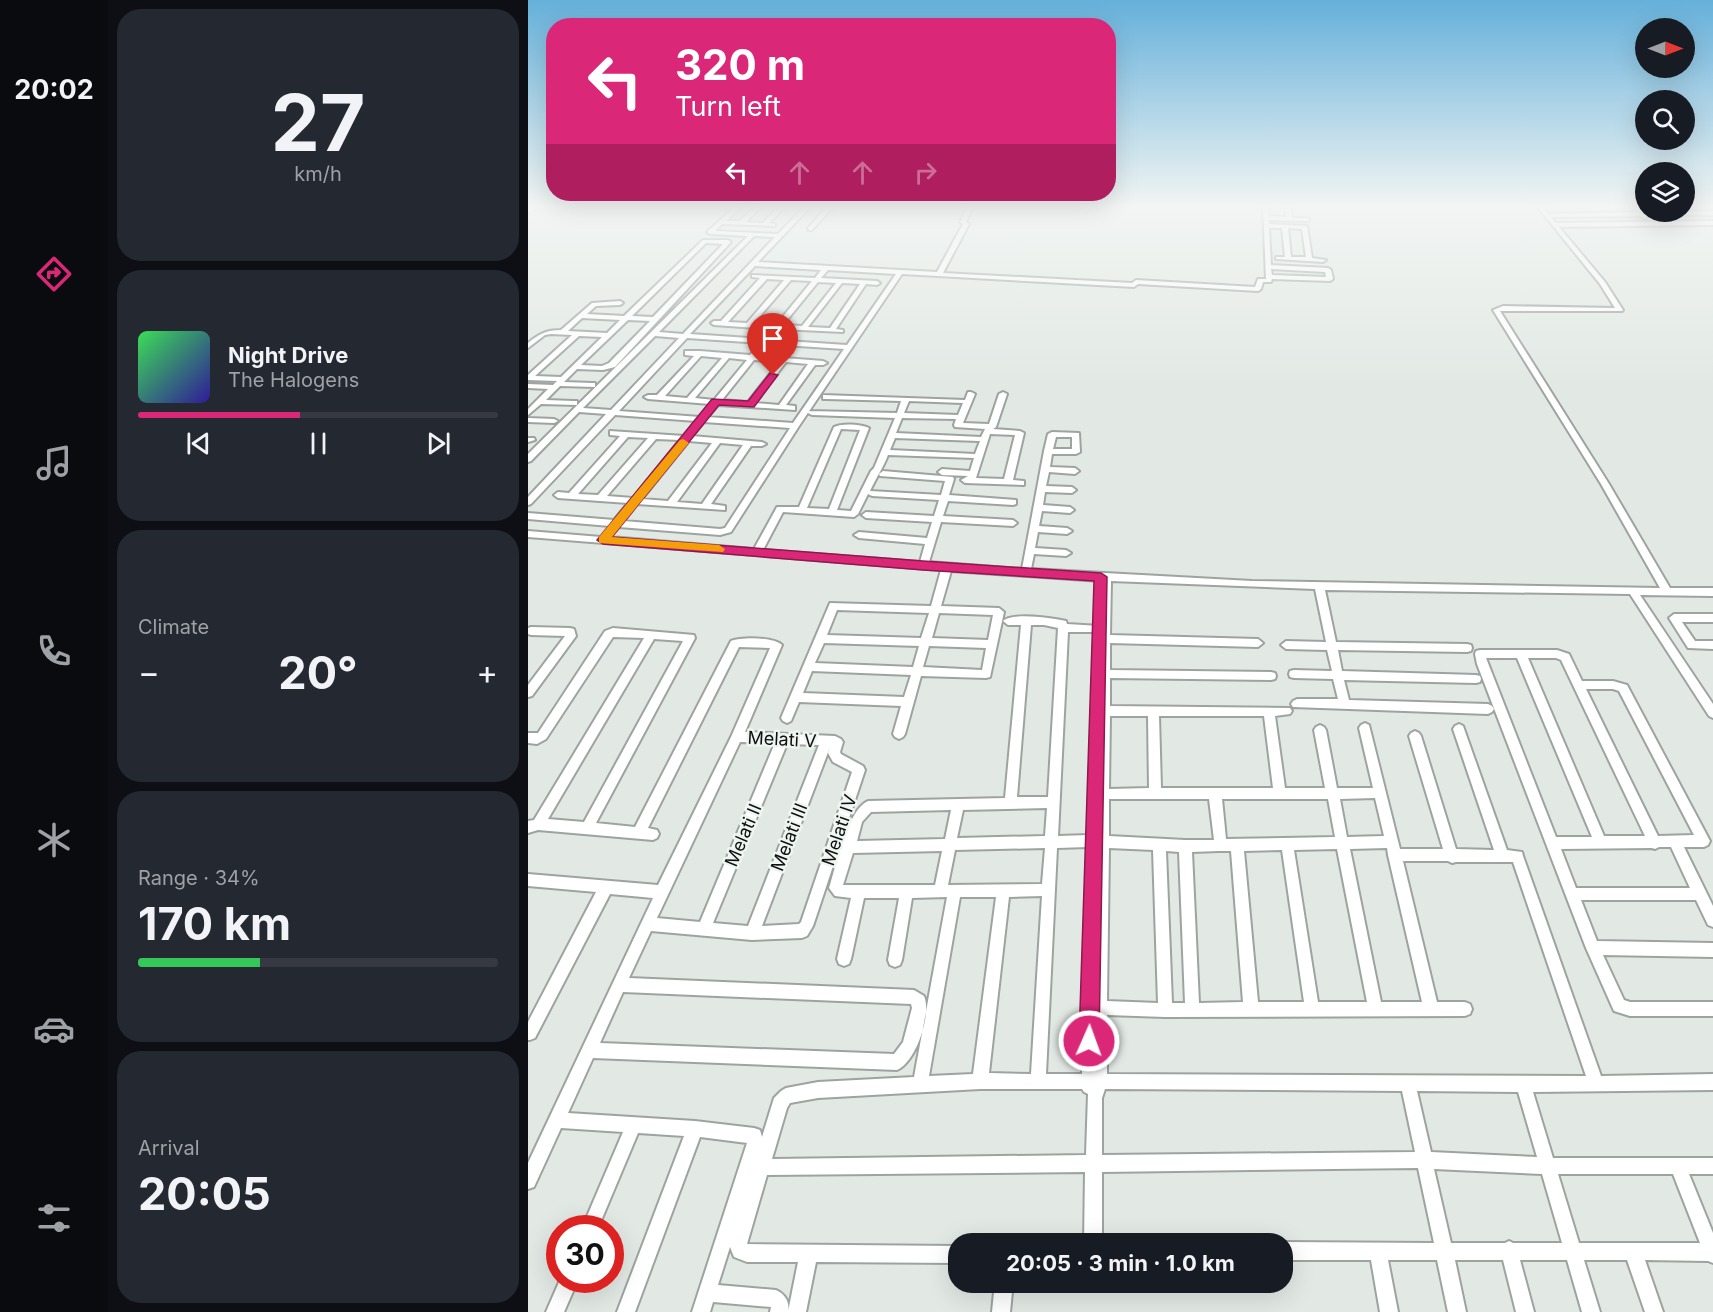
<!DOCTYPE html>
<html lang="en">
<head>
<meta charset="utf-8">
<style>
  :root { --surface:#171b24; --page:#242831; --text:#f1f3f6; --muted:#9ea1a6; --line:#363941; --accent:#db2777 }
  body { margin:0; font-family:Inter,sans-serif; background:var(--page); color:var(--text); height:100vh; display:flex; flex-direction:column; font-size:22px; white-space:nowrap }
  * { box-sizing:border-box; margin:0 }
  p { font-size:20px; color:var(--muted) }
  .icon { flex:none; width:33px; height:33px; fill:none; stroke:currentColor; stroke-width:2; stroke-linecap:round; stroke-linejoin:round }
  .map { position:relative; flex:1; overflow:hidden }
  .panel { display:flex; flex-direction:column; gap:9px; padding:9px; background:#0d0f14; width:420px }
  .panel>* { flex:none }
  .banner { position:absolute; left:18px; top:18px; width:570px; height:183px; border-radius:24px; box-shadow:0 6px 24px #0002; background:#db2777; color:#fff; overflow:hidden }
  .needle { width:39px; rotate:90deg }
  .buttons { position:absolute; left:1107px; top:18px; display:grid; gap:12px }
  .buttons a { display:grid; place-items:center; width:60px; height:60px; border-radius:50%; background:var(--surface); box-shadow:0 6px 24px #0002; font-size:30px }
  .speed { position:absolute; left:18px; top:1215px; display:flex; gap:12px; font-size:30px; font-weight:700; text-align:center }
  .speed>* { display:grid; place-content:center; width:78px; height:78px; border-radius:50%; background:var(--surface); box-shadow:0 6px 24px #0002; line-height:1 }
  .speed .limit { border:9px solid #d22; background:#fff; color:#111 }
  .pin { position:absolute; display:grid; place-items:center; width:51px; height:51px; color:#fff; margin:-62px -26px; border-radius:50% 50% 50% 0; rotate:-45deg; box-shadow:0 0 6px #0007 }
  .pin .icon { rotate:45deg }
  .me { position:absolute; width:66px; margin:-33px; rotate:2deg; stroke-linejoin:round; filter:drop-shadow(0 0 4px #0008) }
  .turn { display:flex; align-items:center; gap:21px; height:126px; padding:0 30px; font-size:27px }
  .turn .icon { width:78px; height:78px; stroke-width:2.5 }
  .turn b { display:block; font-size:42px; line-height:51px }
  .lanes { display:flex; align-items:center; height:57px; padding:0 30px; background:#0003; justify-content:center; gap:30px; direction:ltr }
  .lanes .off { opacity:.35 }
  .big { font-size:45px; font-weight:700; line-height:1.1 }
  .panel .tile { flex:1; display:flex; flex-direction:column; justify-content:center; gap:9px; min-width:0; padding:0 21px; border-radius:24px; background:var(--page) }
  .panel .dial { align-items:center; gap:0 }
  .dial b { font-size:78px; line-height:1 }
  .song { display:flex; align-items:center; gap:18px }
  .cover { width:72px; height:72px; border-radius:9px; background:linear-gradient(135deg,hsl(130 70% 55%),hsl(250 70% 35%)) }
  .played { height:6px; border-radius:3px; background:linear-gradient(90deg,var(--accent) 45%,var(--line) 45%) }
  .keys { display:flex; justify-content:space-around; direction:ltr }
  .heat { display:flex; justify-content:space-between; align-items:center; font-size:33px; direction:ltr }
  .charge { height:9px; border-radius:4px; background:linear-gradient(90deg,#34c759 34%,var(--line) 0) }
  .trip { position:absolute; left:420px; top:1233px; width:345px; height:60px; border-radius:24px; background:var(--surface); box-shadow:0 6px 24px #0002; font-weight:700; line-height:60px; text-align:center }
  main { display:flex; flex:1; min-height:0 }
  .menu { display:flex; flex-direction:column; width:108px; justify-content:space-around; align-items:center; background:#090b0e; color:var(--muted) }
  .menu .icon { width:42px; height:42px }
  .menu .selected { color:var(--accent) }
  .menu b { font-size:27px; color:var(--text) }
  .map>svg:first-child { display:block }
</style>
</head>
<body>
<main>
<nav class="menu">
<b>20:02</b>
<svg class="icon selected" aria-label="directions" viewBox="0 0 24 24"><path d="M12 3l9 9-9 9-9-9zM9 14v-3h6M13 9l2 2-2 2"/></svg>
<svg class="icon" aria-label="music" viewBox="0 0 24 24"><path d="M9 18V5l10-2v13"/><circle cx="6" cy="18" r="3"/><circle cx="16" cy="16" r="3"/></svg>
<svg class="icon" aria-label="phone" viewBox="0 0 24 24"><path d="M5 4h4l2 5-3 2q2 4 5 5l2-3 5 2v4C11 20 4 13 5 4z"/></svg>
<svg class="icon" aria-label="climate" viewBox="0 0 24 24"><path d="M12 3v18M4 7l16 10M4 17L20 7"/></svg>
<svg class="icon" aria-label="car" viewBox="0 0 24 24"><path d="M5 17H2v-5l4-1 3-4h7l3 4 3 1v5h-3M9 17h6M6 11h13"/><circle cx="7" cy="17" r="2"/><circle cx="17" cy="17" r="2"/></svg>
<svg class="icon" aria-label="filters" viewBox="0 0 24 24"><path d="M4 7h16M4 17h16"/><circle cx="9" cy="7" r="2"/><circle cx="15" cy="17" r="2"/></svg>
</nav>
<section class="panel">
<div class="tile dial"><b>27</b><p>km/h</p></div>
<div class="tile">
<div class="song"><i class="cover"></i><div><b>Night Drive</b><p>The Halogens</p></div></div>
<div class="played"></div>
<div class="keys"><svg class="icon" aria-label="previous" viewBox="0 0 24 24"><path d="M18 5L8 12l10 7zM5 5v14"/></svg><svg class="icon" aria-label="pause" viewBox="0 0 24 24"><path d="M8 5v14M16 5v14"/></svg><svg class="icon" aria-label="next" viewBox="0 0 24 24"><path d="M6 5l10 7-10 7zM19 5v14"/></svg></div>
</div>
<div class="tile"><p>Climate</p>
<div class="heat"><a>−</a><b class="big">20°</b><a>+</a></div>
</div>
<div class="tile"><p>Range · 34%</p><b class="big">170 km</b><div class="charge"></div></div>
<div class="tile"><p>Arrival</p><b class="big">20:05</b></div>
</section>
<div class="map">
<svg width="1185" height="1312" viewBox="0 0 1185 1312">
  <rect width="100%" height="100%" fill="#e2e9e5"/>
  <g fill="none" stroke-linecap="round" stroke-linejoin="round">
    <defs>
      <path id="street" d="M 209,205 L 215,205 L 198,221 L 211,221 L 230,205 L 235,205 L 218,222 L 235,223 L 253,205 L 259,205 L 241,223 L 247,224 L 247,226 L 194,224 L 187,231 L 250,234 L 278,205 L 284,205 L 230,262 L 409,272 L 435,224 L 432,222 L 441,205 L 446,205 L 438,222 L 441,224 L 415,273 L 604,283 L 608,280 L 727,287 L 730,279 L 738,279 L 735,205 L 741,205 L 741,216 L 758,217 L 757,205 L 762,205 L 764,218 L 779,218 L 781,219 L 781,221 L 741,220 L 741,224 L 779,226 L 784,258 L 798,260 L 795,262 L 748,259 L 748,257 L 757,257 L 754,228 L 741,228 L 743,265 L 800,268 L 803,270 L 805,279 L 802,281 L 744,279 L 743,282 L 735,282 L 733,289 L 730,291 L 610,284 L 606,287 L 374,274 L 271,426 L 203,532 L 192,535 L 91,527 L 82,537 L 226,549 L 249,507 L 271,507 L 306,427 C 314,423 333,424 341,428 L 309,510 L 323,511 L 343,471 L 346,468 L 367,418 L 284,415 L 280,413 L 281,411 L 369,413 L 373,401 L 298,399 L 295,399 L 295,395 L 437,400 L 440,392 L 443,392 L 447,394 L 435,423 L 461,424 L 471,394 L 475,392 L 479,394 L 468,427 L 465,429 L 492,431 L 496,433 L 485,480 L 496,481 L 496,485 L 437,483 L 433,480 L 440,476 L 414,475 L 410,472 L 414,469 L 442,471 L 446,458 L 360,455 C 355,468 348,478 342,491 L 413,495 L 417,481 L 352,476 L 351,474 L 355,471 L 425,477 L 426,479 L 421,495 L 488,500 L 488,504 L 485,505 L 420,501 L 415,516 L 485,520 L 489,523 L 485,526 L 413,522 L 401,562 L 494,569 L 516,451 L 520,434 L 524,432 L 551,433 L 552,452 L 548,454 L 524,454 L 522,467 L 547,468 L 551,471 L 547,474 L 521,472 L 518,486 L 544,487 L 548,490 L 544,493 L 517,492 L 515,505 L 542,507 L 546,510 L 542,513 L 514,511 L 511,526 L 539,528 L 544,531 L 539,534 L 510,532 L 507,548 L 538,550 L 543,553 L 538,556 L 506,554 L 503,569 L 724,581 L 1132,588 L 1073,484 L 965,310 L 975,306 L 1087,308 L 1072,284 L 1008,205 L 1013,205 L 1020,214 L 1108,212 L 1101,205 L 1106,205 L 1115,212 L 1185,211 L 1185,215 L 1119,215 L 1120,217 L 1117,219 L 1112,216 L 1023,217 L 1028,223 L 1185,221 L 1185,225 L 1031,227 L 1077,282 L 1095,310 L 1094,311 L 972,311 L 1081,484 L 1142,588 L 1185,588 L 1185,596 L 1112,595 L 1185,704 L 1185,718 L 1181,716 L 1102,594 L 797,590 L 808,642 L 939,644 L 943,645 L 944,648 L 943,651 L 939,652 L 810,650 L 814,671 L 948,675 L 952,676 L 953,679 L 952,682 L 948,683 L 816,680 L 821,700 L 960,704 L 964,706 L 966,709 L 964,712 L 960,714 L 765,707 L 763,704 L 765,701 L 769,699 L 810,699 L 805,679 L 766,678 L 762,677 L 761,674 L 762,671 L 766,670 L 804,671 L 799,650 L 758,649 L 753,645 L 758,641 L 798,642 L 787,589 L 583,581 L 582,635 L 730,639 L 735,643 L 730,647 L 582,643 L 582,670 L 743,672 L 747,673 L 748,676 L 747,679 L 743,680 L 582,678 L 582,706 L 762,708 L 764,711 L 762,714 L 747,716 L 757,788 L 797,788 L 786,730 L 788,727 L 792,725 L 796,727 L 798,730 L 809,788 L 845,788 L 831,728 L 833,725 L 837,723 L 841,725 L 872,849 L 915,849 L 881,736 L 883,733 L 887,731 L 891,733 L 893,736 L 928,849 L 966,850 L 925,729 L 927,726 L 931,724 L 935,726 L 979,850 L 994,852 L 995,856 L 1073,1076 L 1185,1074 L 1185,1090 L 1005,1092 L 1025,1158 L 1185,1158 L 1185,1174 L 1161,1174 L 1185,1233 L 1185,1263 L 1180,1261 L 1117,1260 L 1135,1312 L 1117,1312 L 1099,1260 L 1056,1260 L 1072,1312 L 1054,1312 L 1039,1260 L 992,1260 L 1006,1312 L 988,1312 L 975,1260 L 927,1260 L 938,1312 L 920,1312 L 909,1260 L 860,1260 L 870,1312 L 852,1312 L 843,1260 L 754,1260 L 754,1244 L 751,1244 L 754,1242 L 906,1243 L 890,1168 L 574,1172 L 574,1244 L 556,1244 L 557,1172 L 239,1175 L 219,1244 L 430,1246 L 430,1263 L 288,1262 L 278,1312 L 260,1312 L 270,1262 L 219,1262 L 206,1257 L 202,1247 L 190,1285 L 248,1290 C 257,1294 262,1302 260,1312 L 242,1312 L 243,1307 L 185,1302 L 182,1312 L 164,1312 L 219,1143 L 172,1137 L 107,1312 L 89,1312 L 156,1136 L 110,1133 L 70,1228 L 54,1228 L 95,1132 L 33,1128 L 6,1187 L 0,1189 L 0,1163 L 125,898 L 82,894 L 7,1038 L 2,1040 L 0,1040 L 0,1022 L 68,892 L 0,886 L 0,874 L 130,885 L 203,737 L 242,648 L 211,647 L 120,828 L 129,830 L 131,834 L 129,838 L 125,840 L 10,830 L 0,833 L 0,821 L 6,820 L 116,638 L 85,637 L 18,739 L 9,744 L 0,743 L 0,733 L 10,733 L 77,631 L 85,628 L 166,635 L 167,638 L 68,823 L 107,827 L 203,641 C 214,637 246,637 254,645 L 217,732 L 307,736 L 313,739 L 315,742 L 312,752 L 313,754 L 335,766 L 337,770 L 285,926 L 279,936 L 274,938 L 224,940 L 123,931 L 101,978 L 386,990 L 396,996 C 404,1014 388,1062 369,1070 L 65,1058 L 40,1113 L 167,1121 L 226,1128 L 232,1130 L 234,1137 L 246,1098 L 253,1091 L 258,1088 L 290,1082 L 386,1077 L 419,897 L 384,898 L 374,960 L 372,965 L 367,967 L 362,965 L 360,960 L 371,898 L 336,898 L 323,959 L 321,964 L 316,966 L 311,964 L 309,959 L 323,898 L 307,896 L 301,888 C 308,867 319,810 340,801 L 477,798 L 493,625 L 480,625 L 475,621 C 484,612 525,618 538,621 L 539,624 L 572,626 L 573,581 L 423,571 L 413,606 L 471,608 L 476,612 L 462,677 L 458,678 L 393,676 L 377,734 L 375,737 L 371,739 L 367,737 L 365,734 L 373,706 L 271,702 L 263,721 L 259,723 L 255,721 L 253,718 L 302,603 L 403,606 L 413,570 L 0,537 L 0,531 L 73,537 L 82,526 L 0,519 L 0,513 L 86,520 L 100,503 L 30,498 L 26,495 L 30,492 L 41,493 L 92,436 L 82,435 L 82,431 L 156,436 L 168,421 L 87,415 L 3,504 L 0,505 L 0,497 L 78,414 L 51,412 L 3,461 L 0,462 L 0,454 L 220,236 L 182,234 L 179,232 ZM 760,228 L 774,229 L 778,257 L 763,257 ZM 226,236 L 247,237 L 155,334 L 131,332 ZM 227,266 L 293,270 L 287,278 L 224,275 L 224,277 L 232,278 L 193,321 L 186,321 L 183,323 L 186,325 L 245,329 L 236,339 L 162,334 ZM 743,269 L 797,272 L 798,277 L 744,275 ZM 300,270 L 368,274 L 319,345 L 243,340 L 251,329 L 315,332 L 315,330 L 308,329 L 338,284 L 349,285 L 352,283 L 349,281 L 293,278 ZM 239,279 L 256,280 L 219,323 L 200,322 ZM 263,280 L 284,281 L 248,325 L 226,323 ZM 290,282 L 308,283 L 274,326 L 255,325 ZM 314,283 L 332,284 L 302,328 L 280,327 ZM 127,336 L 151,338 L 83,410 L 55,408 ZM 159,338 L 233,343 L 222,355 L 172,351 L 157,351 L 157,355 L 166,356 L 129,395 L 120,395 L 116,397 L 120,399 L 182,404 L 172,417 L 91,411 ZM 240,344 L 316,349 L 265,423 L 180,417 L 190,405 L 267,410 L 267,406 L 258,405 L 287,365 L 295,365 L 299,363 L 295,361 L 230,356 ZM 173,356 L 194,358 L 159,398 L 137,396 ZM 201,358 L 219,360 L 186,400 L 167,398 ZM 226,360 L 251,362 L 220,402 L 194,400 ZM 258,362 L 280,364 L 251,405 L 227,403 ZM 381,401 L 434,403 L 435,403 L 430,415 L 376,413 ZM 374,418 L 428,419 L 426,425 L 427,427 L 457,429 L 453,437 L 368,433 ZM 176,422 L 262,428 L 197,528 L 192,529 L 96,521 L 109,504 L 197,510 L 197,506 L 183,504 L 223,446 L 234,446 L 238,444 L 234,442 L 164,436 ZM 313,429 L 332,430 L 301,509 L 279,508 ZM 462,434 L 487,435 L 476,479 L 448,478 ZM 100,437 L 120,438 L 70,495 L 50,494 ZM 528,437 L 544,437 L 544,449 L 525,449 ZM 367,438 L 451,441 L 452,441 L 447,454 L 362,450 ZM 128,439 L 152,440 L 105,498 L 79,496 ZM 161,441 L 184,443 L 140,501 L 114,499 ZM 192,443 L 215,445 L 174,504 L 149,502 ZM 340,494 L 344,496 L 411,500 L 406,516 L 338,512 L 334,515 L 338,518 L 404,522 L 399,538 L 331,532 L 326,535 L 331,538 L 397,544 L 392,562 L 235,550 L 255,512 L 326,517 L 330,514 ZM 309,610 L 401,613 L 393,638 L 299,635 ZM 411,613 L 465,615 L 460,640 L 404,638 ZM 503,625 L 516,625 L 530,628 L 520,797 L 489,797 ZM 540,632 L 572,632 L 570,744 L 565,746 L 563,749 L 561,835 L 530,836 ZM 126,639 L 155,641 L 56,822 L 20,819 ZM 296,643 L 391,646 L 385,667 L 287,663 ZM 401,646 L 458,648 L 454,670 L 395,667 ZM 284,671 L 383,675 L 376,697 L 275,693 ZM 582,716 L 620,716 L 621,788 L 581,789 ZM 631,716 L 736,716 L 745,788 L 633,788 ZM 212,742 L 247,743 L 172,922 L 129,918 ZM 259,744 L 291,745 L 220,926 L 185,923 ZM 302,747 L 300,753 L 305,762 L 324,772 L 273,922 L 271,924 L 234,926 ZM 847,798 L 856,836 L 819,837 L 812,799 ZM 581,799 L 681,799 L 686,840 L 657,840 L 581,836 ZM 694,799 L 800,799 L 807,837 L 698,839 ZM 519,808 L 517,836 L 429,838 L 435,810 ZM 423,810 L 417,839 L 329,841 L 334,822 L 343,812 ZM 560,847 L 554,1074 L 518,1074 L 529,848 ZM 517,848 L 514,884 L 420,885 L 427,850 ZM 581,848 L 625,850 L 630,1003 L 579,1001 ZM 859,848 L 860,855 L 894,1002 L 853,1002 L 822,849 ZM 809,849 L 839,1002 L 790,1002 L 766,850 ZM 754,850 L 776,1002 L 730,1002 L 716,851 ZM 414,851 L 407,885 L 315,885 L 325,853 ZM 638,851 L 651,852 L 657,1003 L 644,1003 ZM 691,851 L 703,851 L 715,1002 L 671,1003 L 664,852 ZM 875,861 L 920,861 L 924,863 L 928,862 L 985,862 L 1058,1076 L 579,1074 L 579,1015 L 637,1017 L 937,1016 L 942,1014 L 944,1009 L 942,1004 L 937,1002 L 909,1002 ZM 514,896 L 503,1074 L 461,1073 L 481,897 ZM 432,897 L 468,897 L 445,1074 L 401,1076 ZM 95,992 L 383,1004 L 384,1008 L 375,1042 L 366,1054 L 72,1043 ZM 452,1089 L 554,1089 L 556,1092 L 560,1094 L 558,1155 L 244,1159 L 259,1108 L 262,1103 L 290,1098 ZM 577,1089 L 874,1091 L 887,1152 L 574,1155 L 574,1098 ZM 889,1091 L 990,1092 L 1009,1157 L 903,1152 ZM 906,1169 L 1014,1174 L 1034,1243 L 985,1243 L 981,1241 L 977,1243 L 923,1243 ZM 1030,1174 L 1145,1174 L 1172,1243 L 1051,1243 Z
        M 301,205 L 307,205 L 284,230 L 280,230 L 280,228 Z
        M 175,240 L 200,240 L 203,242 L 87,367 L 75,370 L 49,369 L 36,382 L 64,383 L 67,383 L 67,387 L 32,386 L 18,400 L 46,401 L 49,401 L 49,405 L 13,404 L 0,415 L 0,409 L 20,389 L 0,388 L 0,384 L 25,385 L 29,381 L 0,380 L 0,375 L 44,335 L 23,334 L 17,335 L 0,348 L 0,343 C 11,334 18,330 33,330 L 64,303 L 92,301 L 95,303 L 92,305 L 68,306 L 59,314 L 96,316 ZM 178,243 L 195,244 L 125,317 L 104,316 ZM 54,318 L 92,320 L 79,333 L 40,331 ZM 100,320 L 122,321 L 81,363 L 74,366 L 53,365 ZM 51,336 L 74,337 L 33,377 L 7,376 Z
        M 0,418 L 26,419 L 30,421 L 26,423 L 0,422 Z
        M 0,438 L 6,438 L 7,440 L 0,442 Z
        M 1146,614 L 1185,614 L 1185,622 L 1154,622 L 1167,641 L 1185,641 L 1185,649 L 1160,648 L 1141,618 Z
        M 3,627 L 42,628 L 46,629 L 48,636 L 4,696 L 0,697 L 0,685 L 37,636 L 3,635 L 0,634 L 0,628 Z
        M 952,650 L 1029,650 L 1041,654 L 1054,681 L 1085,681 L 1099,685 L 1182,841 L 1180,845 L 1176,847 L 1156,847 L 1185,906 L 1185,927 L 1180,925 L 1168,900 L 1053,900 L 1069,941 L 1185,943 L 1185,957 L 1075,955 L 1096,1000 L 1102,1002 L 1185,1002 L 1185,1016 L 1102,1016 L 1086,1011 L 1058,948 L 949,664 L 947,654 L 948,651 ZM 958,658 L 989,658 L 1064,837 L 1028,837 ZM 1000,658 L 1028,658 L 1033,660 L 1117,836 L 1076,836 ZM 1058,689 L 1085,689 L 1091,691 L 1166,835 L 1130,836 ZM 1131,847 L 1143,847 L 1162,888 L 1048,888 L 1033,849 L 1124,848 L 1127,849 Z
        M 32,1280 L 50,1280 L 36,1312 L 18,1312 Z
        M 467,1282 L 485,1282 L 482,1312 L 464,1312 Z"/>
      <path id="secondary" d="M 0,205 L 1,205"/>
    </defs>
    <!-- street casing -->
    <use href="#street" stroke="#9da4a0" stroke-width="4"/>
    <!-- secondary casing -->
    <use href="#secondary" stroke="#9da4a0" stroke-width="18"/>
    <!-- street -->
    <use href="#street" fill="#fff" fill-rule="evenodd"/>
    <!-- secondary -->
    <use href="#secondary" stroke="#fff" stroke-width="15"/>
  </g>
  <!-- sky -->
  <linearGradient id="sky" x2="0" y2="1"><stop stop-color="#65b0da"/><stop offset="0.53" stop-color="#f2f5f3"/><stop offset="1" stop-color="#f2f5f3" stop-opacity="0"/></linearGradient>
  <rect width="1185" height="388" fill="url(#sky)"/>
  <!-- route -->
  <path fill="#db2777" stroke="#8e194d" stroke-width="1.5" d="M 242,373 L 250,375 L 226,407 L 191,405 L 84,537 L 395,561 L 573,573 L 579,577 L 571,1041 L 568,1048 L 561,1051 L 554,1048 L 551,1041 L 566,581 L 395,570 L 75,544 L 69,540 L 184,399 L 220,401 Z"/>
  <!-- slow -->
  <path fill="#f59e0b" d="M 155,439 L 161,443 L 159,445 L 84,537 L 191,545 L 197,549 L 195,552 L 71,543 L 71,537 L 152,440 Z"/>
  <g text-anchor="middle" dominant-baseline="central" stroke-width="5" stroke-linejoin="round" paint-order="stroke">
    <!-- street labels -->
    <g font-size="18" fill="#0f1110" stroke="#eff6f2">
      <text transform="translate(254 739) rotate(3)">Melati V</text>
      <text transform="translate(311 830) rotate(-71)">Melati IV</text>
      <text transform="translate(215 835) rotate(-67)">Melati II</text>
      <text transform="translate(261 837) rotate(-69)">Melati III</text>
    </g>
  </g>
</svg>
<div class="buttons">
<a><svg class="needle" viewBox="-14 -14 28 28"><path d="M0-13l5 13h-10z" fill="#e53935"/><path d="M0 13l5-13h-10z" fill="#9ea1a6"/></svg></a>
<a><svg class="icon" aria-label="search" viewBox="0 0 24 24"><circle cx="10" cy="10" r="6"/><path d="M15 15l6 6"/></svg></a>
<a><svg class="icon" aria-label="layers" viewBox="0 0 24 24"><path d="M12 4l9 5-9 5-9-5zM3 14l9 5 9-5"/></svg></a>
</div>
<div class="speed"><div class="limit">30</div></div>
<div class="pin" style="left:245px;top:375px;background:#d93025"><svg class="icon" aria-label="arrive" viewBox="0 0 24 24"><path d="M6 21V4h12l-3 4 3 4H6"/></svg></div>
<svg class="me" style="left:561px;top:1041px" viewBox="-20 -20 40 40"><circle r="17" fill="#db2777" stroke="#fff" stroke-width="3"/><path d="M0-11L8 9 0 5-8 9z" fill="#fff"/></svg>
<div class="trip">20:05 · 3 min · 1.0 km</div>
<div class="banner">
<div class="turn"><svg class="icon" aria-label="left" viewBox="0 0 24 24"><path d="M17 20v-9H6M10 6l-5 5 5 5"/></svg><div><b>320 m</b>Turn left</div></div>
<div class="lanes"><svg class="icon" aria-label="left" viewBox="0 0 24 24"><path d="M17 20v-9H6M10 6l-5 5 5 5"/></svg><svg class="icon off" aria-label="ahead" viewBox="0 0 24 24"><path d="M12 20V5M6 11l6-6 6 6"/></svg><svg class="icon off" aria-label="ahead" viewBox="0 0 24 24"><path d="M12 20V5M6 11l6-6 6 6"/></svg><svg class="icon off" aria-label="right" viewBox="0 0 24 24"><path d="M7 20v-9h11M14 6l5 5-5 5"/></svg></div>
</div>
</div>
</main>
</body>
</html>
